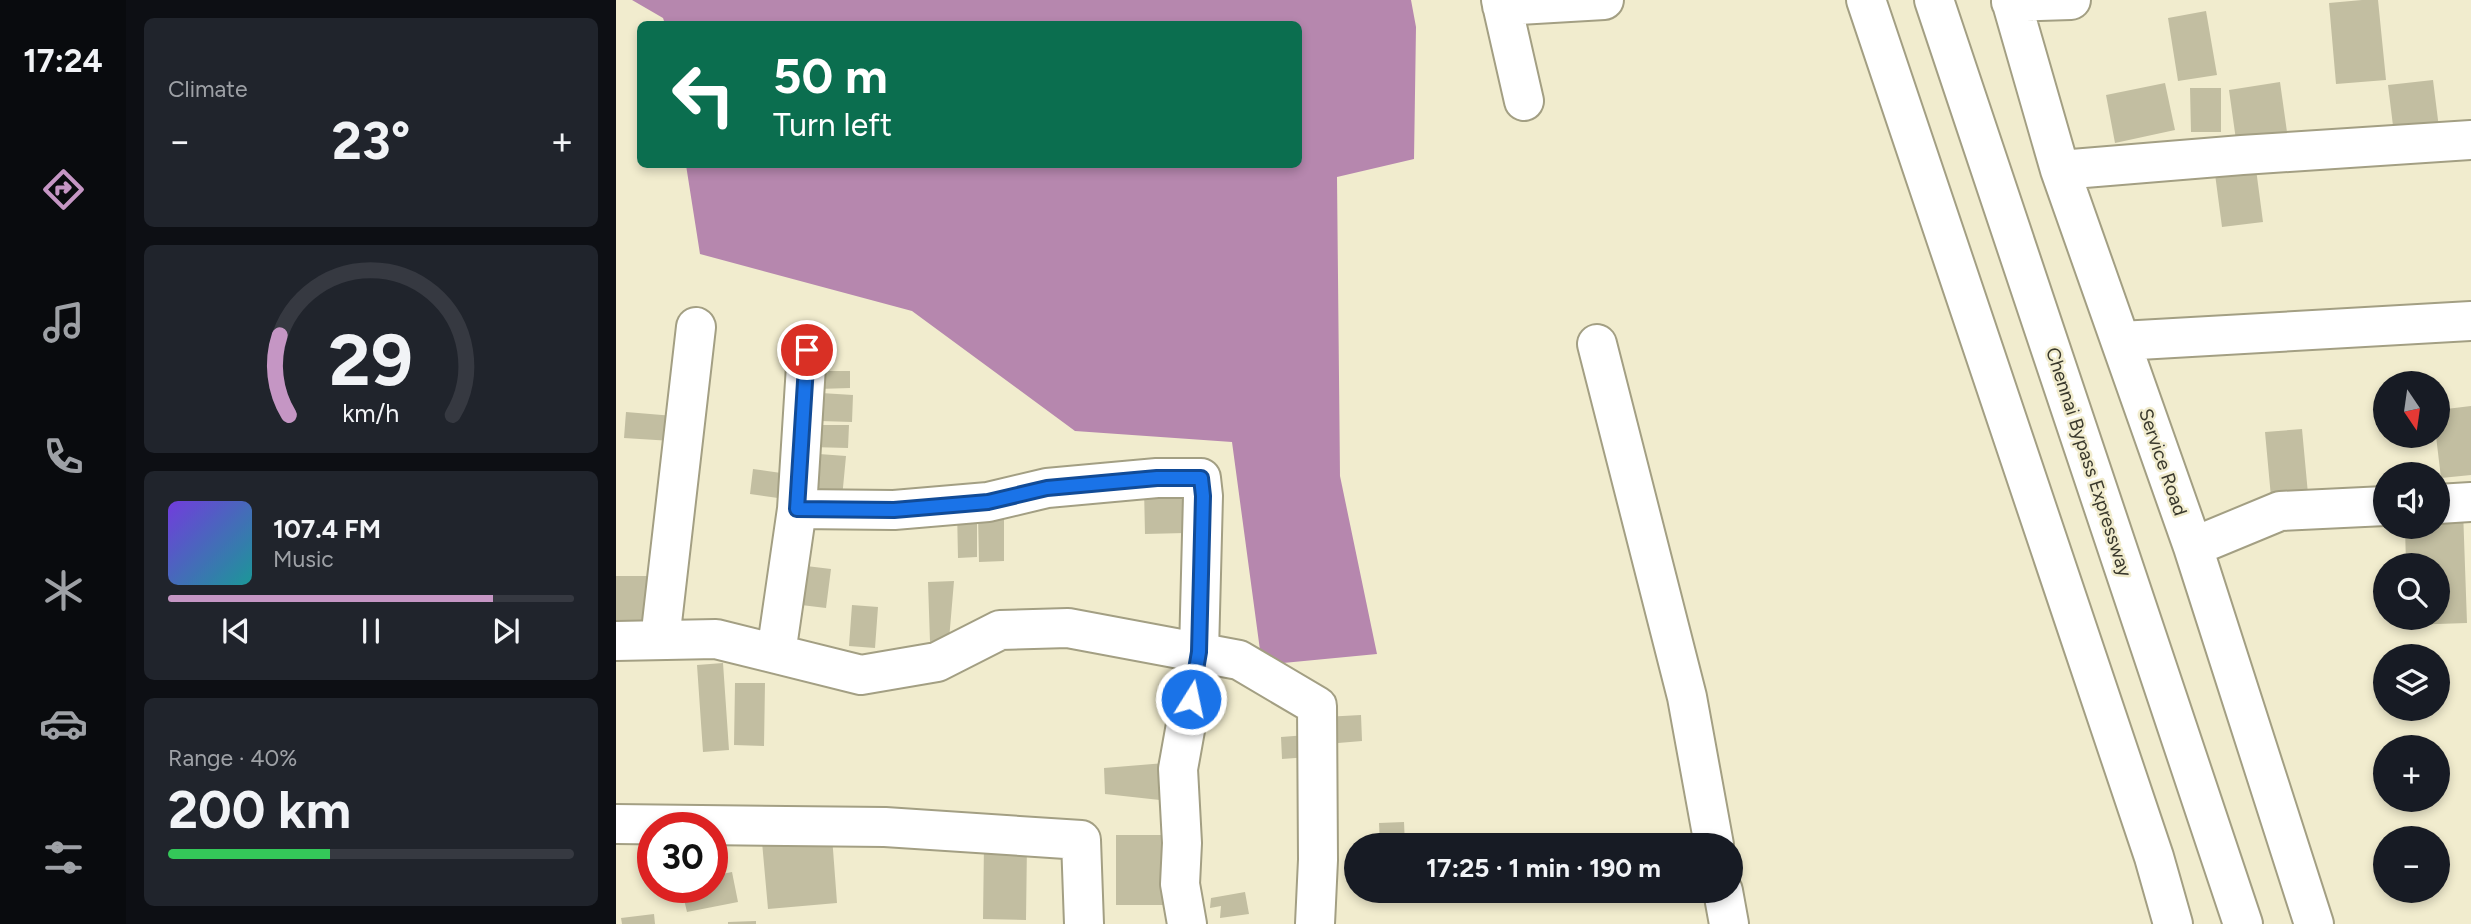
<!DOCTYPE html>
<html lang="en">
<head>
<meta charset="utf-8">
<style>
  :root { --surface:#171b24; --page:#20242c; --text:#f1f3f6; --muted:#9ea1a6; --line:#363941; --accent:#c596c4 }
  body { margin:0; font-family:Figtree,sans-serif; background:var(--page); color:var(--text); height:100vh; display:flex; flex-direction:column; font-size:26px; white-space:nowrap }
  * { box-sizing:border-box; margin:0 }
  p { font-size:23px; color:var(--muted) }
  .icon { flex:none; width:38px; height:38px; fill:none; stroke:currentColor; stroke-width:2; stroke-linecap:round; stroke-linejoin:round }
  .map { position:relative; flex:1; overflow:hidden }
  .sheet { display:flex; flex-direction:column; gap:18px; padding:18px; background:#0d0f14; width:490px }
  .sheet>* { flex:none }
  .hud { position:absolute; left:21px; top:21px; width:665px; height:147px; border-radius:10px; box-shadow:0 4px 10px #0003; background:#0b6e4f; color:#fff; overflow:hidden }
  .needle { width:46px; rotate:167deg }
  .buttons { position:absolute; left:1757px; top:371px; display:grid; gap:14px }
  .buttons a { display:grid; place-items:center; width:77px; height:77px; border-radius:50%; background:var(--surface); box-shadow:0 4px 10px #0003; font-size:35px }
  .speed { position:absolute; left:21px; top:812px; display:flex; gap:14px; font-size:35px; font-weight:700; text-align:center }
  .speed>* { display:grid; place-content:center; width:91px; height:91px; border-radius:50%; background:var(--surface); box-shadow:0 4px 10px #0003; line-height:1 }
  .speed .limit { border:10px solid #d22; background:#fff; color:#111 }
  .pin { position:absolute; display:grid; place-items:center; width:60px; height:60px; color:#fff; margin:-30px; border:4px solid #fff; border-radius:50%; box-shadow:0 2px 7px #0007 }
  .me { position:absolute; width:77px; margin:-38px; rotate:10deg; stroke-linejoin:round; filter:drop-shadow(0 0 5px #0008) }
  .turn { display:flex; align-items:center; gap:24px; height:147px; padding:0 21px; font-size:32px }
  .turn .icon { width:91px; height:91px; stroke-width:2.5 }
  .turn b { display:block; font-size:49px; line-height:60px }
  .big { font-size:52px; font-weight:700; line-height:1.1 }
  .sheet .widget { flex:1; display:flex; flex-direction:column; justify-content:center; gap:10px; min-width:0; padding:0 24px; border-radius:10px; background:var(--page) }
  .sheet .dial { align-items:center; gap:0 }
  .dial svg { height:182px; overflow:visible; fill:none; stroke:var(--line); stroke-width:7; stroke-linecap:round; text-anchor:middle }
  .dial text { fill:var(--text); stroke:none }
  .song { display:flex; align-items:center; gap:21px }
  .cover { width:84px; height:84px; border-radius:10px; background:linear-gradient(135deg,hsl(260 70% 55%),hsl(180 70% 35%)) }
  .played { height:7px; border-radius:4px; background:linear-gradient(90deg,var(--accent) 80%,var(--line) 80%) }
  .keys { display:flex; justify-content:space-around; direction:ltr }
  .heat { display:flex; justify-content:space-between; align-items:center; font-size:38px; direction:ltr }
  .charge { height:10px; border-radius:5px; background:linear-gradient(90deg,#34c759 40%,var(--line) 0) }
  .trip { position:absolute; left:728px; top:833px; width:399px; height:70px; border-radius:35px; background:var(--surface); box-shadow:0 4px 10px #0003; font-weight:700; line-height:70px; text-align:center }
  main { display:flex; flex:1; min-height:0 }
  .menu { display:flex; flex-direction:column; width:126px; justify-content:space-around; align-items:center; background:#090b0e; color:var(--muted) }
  .menu .icon { width:49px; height:49px }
  .menu .active { color:var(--accent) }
  .menu b { font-size:32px; color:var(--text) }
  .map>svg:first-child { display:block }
</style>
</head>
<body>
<main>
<nav class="menu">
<b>17:24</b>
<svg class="icon active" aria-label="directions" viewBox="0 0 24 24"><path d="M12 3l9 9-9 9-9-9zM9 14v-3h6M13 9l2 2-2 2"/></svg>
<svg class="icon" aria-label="music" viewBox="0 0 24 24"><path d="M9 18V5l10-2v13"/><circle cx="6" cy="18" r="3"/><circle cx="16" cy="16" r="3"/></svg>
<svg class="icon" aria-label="phone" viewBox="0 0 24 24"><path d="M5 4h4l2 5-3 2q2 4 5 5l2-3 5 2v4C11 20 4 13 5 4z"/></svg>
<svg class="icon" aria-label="climate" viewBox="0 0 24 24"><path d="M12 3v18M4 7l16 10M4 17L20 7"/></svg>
<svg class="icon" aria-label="car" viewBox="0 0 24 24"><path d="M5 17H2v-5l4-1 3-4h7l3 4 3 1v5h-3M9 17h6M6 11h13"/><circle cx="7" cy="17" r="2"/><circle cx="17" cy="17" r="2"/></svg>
<svg class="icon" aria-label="filters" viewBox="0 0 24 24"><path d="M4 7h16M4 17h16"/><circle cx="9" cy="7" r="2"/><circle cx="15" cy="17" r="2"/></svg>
</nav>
<section class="sheet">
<div class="widget"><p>Climate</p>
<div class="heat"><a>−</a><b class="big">23°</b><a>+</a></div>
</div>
<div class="widget dial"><svg viewBox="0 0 100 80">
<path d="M14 69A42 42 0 1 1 86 69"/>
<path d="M14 69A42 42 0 0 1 10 34" stroke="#c596c4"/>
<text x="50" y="56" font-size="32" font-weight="700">29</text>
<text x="50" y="72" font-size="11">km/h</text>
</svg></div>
<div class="widget">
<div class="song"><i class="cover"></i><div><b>107.4 FM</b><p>Music</p></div></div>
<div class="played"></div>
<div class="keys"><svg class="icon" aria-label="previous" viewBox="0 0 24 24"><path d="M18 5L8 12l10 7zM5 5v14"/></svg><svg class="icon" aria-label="pause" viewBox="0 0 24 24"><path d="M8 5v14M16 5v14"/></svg><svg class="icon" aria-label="next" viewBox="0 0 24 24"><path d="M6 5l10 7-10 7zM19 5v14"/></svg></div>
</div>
<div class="widget"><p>Range · 40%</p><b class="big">200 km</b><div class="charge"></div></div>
</section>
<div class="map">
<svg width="1855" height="924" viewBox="0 0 1855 924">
  <rect width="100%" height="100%" fill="#f1ecce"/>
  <!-- water -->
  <path fill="#b687ae" d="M 16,0 L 795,0 L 800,27 L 798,159 L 721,177 L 724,476 L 761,654 L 646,665 L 616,442 L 459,431 L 296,311 L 84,254 L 70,165 L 682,164 L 682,24 L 49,24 L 47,18 Z"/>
  <!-- building -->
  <path fill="#c2bea1" d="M 1746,0 L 1762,0 L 1770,80 L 1720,84 L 1713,3 Z
    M 1590,11 L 1601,75 L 1562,81 L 1552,18 Z
    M 1817,80 L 1823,128 L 1778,134 L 1772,85 Z
    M 1664,82 L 1671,132 L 1620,140 L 1613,90 Z
    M 1549,83 L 1559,130 L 1499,143 L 1490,95 Z
    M 1574,88 L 1605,88 L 1605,132 L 1575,132 Z
    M 1640,169 L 1647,222 L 1606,227 L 1599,174 Z
    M 202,371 L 234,371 L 234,388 L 202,389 Z
    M 205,393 L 237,395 L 236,422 L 204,421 Z
    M 1855,406 L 1855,475 L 1825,478 L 1820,436 L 1822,410 Z
    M 10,412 L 58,416 L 56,441 L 8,438 Z
    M 195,425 L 233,425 L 232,448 L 195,447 Z
    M 1686,429 L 1692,494 L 1655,497 L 1649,432 Z
    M 203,454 L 230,456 L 226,498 L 199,496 Z
    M 137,469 L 165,473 L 162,498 L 134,494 Z
    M 568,487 L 569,533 L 529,534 L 528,488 Z
    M 341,509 L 361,509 L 361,557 L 342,558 Z
    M 1847,510 L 1851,623 L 1792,625 L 1791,618 L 1822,618 L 1822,565 L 1790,565 L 1789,527 L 1822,527 L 1822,511 Z
    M 362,514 L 388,514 L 388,561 L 363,562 Z
    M 182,565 L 215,569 L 210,608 L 177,604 Z
    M 0,576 L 38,576 L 38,620 L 0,620 Z
    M 338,581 L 333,640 L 314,642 L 312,582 Z
    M 236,605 L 262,607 L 259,648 L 233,646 Z
    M 107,663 L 113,750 L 87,752 L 81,665 Z
    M 119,683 L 149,683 L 148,746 L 118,745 Z
    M 745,715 L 746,741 L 710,744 L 708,717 Z
    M 691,735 L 693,757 L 666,759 L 665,737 Z
    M 549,763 L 544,800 L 489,794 L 488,768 Z
    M 788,822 L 789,845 L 764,845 L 763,823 Z
    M 500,835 L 562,835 L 562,905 L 500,905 Z
    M 216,836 L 221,903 L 152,909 L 146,842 Z
    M 368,843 L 411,843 L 410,920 L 367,919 Z
    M 116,872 L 122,902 L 71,912 L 65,887 L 96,887 L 96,876 Z
    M 629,892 L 633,914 L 604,918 L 605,906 L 594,908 L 595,898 Z
    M 38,914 L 39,924 L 6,924 L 5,918 Z
    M 140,921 L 140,924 L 112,924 L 112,922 Z"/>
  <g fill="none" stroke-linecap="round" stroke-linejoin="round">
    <defs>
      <path id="minor" d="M 885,0 L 908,101
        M 1395,0 L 1444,170 L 1577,547 L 1698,924
        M 1395,2 L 1455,0
        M 886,6 L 988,0
        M 1444,170 L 1626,155 L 1855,140
        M 1505,341 L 1855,321
        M 981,344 L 1071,697 L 1098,845
        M 1822,504 L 1855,502
        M 181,509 L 278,510 L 372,502 L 431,488 L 541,478 L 585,478 L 587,496 L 583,652 L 562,769 L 566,843 L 564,884 L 571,924
        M 1577,547 L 1664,511 L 1769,506
        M 44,640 L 80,327
        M 0,641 L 100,639 L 245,675 L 321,662 L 384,630 L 452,628 L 623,660 L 701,706 L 702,860 L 699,924
        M 160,654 L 181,509 L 191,350
        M 0,824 L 269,827 L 465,840 L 468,924
        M 1107,891 L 1113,924"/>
      <path id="highway" d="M 1250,0 L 1538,857 L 1557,924
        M 1318,0 L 1627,924"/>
    </defs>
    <!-- minor casing -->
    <use href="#minor" stroke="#a39f83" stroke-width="42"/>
    <!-- highway casing -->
    <use href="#highway" stroke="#a39f83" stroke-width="42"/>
    <!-- minor -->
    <use href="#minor" stroke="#fff" stroke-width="38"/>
    <!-- highway -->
    <use href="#highway" stroke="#fff" stroke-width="38"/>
  </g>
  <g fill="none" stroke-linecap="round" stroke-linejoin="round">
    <defs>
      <path id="route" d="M 191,350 L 181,509 L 278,510 L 372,502 L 431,488 L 541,478 L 585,478 L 587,496 L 583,652 L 575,699"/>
    </defs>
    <!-- route casing -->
    <use href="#route" stroke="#114b97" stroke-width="18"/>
    <!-- route -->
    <use href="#route" stroke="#1a73e8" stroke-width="12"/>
  </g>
  <g text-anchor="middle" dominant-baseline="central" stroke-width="5" stroke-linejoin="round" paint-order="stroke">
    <!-- street labels -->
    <g font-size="19" fill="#39382c" stroke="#f1ecce">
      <text transform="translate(1473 462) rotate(72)">Chennai Bypass Expressway</text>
      <text transform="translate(1547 462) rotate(71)">Service Road</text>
    </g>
  </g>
</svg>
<div class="buttons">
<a><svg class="needle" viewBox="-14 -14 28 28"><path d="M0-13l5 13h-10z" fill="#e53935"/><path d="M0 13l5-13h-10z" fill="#9ea1a6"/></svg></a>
<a><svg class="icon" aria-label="sound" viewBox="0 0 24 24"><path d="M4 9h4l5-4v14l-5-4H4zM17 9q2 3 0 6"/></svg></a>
<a><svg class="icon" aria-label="search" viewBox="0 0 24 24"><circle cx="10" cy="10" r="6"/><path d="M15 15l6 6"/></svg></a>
<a><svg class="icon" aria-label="layers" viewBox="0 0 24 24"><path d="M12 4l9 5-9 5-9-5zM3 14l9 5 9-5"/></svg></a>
<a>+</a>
<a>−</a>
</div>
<div class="speed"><div class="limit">30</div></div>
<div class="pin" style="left:191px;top:350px;background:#d93025"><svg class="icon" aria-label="arrive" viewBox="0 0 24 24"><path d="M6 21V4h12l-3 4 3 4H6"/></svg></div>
<svg class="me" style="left:575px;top:699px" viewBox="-20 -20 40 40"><circle r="17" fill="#1a73e8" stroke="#fff" stroke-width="3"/><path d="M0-11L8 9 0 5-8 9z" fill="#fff"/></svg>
<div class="trip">17:25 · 1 min · 190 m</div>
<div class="hud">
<div class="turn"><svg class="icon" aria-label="left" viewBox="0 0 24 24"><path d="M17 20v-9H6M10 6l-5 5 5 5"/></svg><div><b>50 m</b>Turn left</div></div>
</div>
</div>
</main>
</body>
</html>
